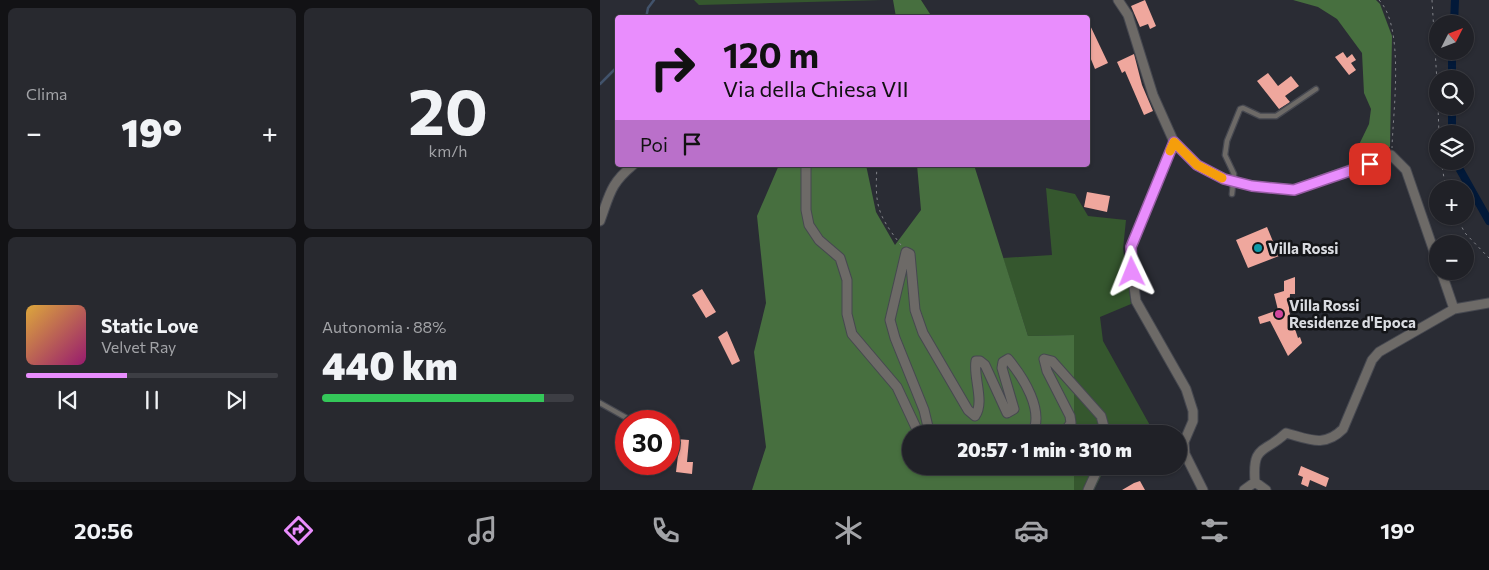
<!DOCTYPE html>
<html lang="it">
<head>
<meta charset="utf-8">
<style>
  :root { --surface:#202127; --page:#28292f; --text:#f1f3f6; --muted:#a2a3a7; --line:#3d3e44; --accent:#e98dfd }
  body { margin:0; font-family:Commissioner,sans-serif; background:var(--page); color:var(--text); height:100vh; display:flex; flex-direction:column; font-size:19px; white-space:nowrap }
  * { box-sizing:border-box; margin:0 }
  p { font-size:16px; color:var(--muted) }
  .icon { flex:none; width:28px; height:28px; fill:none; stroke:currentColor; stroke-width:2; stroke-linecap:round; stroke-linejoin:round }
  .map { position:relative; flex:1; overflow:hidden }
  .details { display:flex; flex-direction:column; gap:8px; padding:8px; background:#121215; width:600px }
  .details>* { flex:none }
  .top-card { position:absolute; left:15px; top:15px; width:475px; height:152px; border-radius:5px; box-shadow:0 1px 4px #0004,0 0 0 1px var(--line); background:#e98dfd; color:#111; overflow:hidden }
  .needle { width:32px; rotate:48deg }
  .controls { position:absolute; left:829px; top:15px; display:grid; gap:10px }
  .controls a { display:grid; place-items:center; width:45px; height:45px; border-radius:50%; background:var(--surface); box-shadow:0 1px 4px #0004,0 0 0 1px var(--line); font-size:25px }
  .speed { position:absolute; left:15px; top:410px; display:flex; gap:10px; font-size:25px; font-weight:700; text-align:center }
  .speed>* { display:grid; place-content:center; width:65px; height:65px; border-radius:50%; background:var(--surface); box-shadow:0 1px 4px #0004,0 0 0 1px var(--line); line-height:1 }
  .speed .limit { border:8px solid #d22; background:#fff; color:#111 }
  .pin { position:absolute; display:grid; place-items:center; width:42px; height:42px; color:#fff; margin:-21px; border-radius:10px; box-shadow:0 2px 8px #0006 }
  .me { position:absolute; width:55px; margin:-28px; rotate:358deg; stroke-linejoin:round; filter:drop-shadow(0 0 4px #0008) }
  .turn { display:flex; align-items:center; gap:18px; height:105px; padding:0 25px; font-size:22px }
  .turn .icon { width:65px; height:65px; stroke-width:2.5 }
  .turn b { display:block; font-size:35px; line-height:42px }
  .then { display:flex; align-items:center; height:48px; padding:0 25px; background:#0003; gap:10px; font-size:19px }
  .big { font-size:38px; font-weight:800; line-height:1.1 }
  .details .widget { flex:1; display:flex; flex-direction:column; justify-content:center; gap:8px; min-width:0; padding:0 18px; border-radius:8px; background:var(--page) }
  .details .dial { align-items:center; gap:0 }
  .dial b { font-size:65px; line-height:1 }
  .song { display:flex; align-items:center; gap:15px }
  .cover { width:60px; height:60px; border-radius:8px; background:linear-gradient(135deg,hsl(40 70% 55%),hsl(320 70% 35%)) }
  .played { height:5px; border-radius:2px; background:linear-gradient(90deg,var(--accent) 40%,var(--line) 40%) }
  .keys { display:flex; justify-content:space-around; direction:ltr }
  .heat { display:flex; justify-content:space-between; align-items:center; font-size:28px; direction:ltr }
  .charge { height:8px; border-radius:4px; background:linear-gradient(90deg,#34c759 88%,var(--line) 0) }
  .details .tiles { flex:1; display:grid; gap:8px; grid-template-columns:repeat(2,1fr) }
  .trip { position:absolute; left:302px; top:425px; width:285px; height:50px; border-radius:25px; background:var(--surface); box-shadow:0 1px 4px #0004,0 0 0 1px var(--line); font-weight:800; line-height:50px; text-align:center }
  .dock { display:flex; height:80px; justify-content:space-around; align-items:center; background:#0d0d10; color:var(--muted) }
  .dock .icon { width:35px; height:35px }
  .dock .current { color:var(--accent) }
  .dock b { font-size:22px; color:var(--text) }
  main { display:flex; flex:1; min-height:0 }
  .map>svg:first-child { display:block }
</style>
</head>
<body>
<main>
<section class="details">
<div class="tiles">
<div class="widget"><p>Clima</p>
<div class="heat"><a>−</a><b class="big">19°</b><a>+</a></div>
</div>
<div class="widget dial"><b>20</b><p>km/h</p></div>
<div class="widget">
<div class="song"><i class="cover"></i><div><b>Static Love</b><p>Velvet Ray</p></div></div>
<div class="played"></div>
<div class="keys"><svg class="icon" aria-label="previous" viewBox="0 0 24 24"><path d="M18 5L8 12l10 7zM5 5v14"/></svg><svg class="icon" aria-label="pause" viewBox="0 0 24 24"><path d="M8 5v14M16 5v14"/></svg><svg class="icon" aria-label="next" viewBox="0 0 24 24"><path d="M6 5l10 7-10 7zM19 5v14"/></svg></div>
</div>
<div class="widget"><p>Autonomia · 88%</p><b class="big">440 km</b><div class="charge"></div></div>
</div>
</section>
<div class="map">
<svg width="889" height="490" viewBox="0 0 889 490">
  <rect width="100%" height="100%" fill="#2a2c34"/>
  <!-- green -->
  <path fill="#35572e" d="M 94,0 L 282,0 L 99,5 Z
    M 446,188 L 475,194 L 488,216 L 526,220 L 523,249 L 531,304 L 500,317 L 503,341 L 552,429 L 545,434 L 474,434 L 474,335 L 428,336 L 403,258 L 452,255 Z
    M 474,466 L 506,466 L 494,490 L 474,490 Z"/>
  <!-- forest -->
  <path fill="#476f3f" d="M 293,0 L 321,0 L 332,17 L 296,17 Z
    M 693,0 L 776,0 L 780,4 L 792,36 L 790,147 L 754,155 L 769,124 L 771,109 L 764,93 L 762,53 L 737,19 L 718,7 Z
    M 179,165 L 266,165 L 276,212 L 295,245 L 321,210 L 317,165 L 374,165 L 428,336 L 474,335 L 474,434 L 311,434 L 311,466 L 474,466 L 474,490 L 152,490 L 166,447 L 154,352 L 166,303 L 157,216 Z"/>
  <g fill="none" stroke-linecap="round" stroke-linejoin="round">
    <!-- stream -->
    <path stroke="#42536b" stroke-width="2.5" d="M 46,18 L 48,8 L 54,0
      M 0,84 L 18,66"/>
    <!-- canal -->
    <path stroke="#021939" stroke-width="8" d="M 854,24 L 855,0
      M 852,79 L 852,51
      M 852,106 L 852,134
      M 855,161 L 889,221"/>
  </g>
  <!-- building -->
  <path fill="#efa79d" d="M 545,0 L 556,26 L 550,29 L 548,24 L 540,27 L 531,6 Z
    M 488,21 L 508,63 L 495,69 L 488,52 Z
    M 743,52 L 747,58 L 752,54 L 756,60 L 751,63 L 756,70 L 749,75 L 735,57 Z
    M 534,54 L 542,85 L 553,111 L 544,115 L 525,71 L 522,73 L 517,62 Z
    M 668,73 L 678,86 L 691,76 L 699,86 L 685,96 L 690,102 L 679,109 L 657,81 Z
    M 487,192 L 510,196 L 507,212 L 484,207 Z
    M 667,227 L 679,256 L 648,268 L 636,240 Z
    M 695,277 L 695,294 L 690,294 L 689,311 L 698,338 L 700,337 L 702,343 L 688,356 L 670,321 L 660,324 L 658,317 L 678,310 L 674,294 L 684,291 L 684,281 Z
    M 102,289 L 116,312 L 106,318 L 92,295 Z
    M 127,331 L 140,361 L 132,365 L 118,337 Z
    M 76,439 L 89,440 L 87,462 L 93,462 L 92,474 L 76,472 L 79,447 L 75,446 Z
    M 701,466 L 729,478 L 726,487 L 710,480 L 708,487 L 701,484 L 703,477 L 698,475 Z
    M 540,481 L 545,490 L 522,490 L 534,483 Z"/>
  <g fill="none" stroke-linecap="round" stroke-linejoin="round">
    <defs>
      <path id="lane" d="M 632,194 L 634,174 L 625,155 L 627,141 L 640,109 L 643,108 L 660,116 L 676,116 L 716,89
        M 0,403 L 32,421"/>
      <path id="street" d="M 518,0 L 528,15 L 553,95 L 574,142 L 597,165 L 624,179 L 652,186 L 694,190 L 791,155 L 806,170 L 838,263
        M 574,142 L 531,247 L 530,258 L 536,301 L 586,389 L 593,411 L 593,421 L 584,442 L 585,454 L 603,490
        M 206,165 L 206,210 L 209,225 L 219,240 L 240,258 L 247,280 L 247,314 L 252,334 L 297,387 L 319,434
        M 0,221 C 10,194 10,184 33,165
        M 841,271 L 854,309
        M 327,434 L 329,431 L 324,410 L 295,338 L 290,320 L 306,252 L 310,254 L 315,310 L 323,333 L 368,410 L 375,416 C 385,402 373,377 376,361 L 380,361 L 385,365 L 407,413 L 414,409 L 402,368 L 403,362 L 408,359 C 423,377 445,411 432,434
        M 463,434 L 471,423 L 470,416 L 447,371 L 444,359 L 452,361 L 501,416 L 506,434
        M 655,482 L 666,490
        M 488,490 L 499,466
        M 644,490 L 655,482 C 652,444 664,454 686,433 C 709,439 724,448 743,429 L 772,360 L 779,352 L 854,309 L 889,303"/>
    </defs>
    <!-- lane casing -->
    <use href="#lane" stroke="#464850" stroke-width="7"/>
    <!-- street casing -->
    <use href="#street" stroke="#464850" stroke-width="11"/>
    <!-- path -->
    <path stroke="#818389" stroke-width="1" stroke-dasharray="2.5 4" stroke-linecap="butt" d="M 779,0 C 805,27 793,111 792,148
      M 832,0 L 838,98
      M 838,106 L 839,134
      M 841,161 L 846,189
      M 277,165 C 275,204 276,213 301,245
      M 856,216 L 865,233 L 889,258"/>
    <!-- lane -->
    <use href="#lane" stroke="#6d6a67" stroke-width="4.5"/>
    <!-- street -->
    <use href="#street" stroke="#6d6a67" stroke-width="9"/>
  </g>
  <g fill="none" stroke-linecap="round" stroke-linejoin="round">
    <defs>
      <path id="route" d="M 532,272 L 531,247 L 574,142 L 597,165 L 624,179 L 652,186 L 694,190 L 770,164"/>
    </defs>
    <!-- route casing -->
    <use href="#route" stroke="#975ca4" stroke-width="12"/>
    <!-- route -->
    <use href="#route" stroke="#e98dfd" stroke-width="9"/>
    <!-- slow -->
    <path stroke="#f59e0b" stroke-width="9" d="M 570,151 L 574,142 L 597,165 L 622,178"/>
  </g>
  <!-- markers -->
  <circle fill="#0f9aa8" stroke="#141518" stroke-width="2" cx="658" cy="248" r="5"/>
  <circle fill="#d1479c" stroke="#141518" stroke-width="2" cx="679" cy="314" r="5"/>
  <g text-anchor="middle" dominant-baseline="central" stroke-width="5" stroke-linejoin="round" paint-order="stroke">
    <!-- poi labels -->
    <g font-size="15" font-weight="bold" fill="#d9dbe0" stroke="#141518" text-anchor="start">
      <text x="668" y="248">Villa Rossi</text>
      <text x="689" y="305">Villa Rossi<tspan x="689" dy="17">Residenze d'Epoca</tspan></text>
    </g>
  </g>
</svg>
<div class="controls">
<a><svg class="needle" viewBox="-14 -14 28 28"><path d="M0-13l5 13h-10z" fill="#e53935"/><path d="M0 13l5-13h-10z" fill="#a2a3a7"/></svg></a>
<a><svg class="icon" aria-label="search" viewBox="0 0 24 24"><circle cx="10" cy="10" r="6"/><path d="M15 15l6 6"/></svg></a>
<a><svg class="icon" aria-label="layers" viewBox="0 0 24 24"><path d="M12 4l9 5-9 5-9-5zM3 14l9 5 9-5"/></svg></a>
<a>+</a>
<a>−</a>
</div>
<div class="speed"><div class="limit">30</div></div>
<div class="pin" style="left:770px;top:164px;background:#d93025"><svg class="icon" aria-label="arrive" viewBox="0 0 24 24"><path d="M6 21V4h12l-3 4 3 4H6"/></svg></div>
<svg class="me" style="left:532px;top:272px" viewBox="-20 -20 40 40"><path d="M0-17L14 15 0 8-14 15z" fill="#e98dfd" stroke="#fff" stroke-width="4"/></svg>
<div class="trip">20:57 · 1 min · 310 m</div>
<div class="top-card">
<div class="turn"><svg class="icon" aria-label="right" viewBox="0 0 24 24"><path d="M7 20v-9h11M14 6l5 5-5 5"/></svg><div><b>120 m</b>Via della Chiesa VII</div></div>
<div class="then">Poi<svg class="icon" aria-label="arrive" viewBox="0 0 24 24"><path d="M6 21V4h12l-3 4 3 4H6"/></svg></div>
</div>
</div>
</main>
<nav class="dock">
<b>20:56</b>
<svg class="icon current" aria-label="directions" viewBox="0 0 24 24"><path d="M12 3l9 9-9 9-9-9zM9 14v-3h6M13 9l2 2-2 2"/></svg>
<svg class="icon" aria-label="music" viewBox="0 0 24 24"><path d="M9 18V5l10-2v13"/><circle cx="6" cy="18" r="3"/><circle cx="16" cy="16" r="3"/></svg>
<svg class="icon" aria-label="phone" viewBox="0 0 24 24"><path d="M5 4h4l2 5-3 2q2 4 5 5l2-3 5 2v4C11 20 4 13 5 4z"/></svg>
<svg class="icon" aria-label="climate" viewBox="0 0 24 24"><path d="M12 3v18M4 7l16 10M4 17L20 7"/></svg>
<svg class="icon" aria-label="car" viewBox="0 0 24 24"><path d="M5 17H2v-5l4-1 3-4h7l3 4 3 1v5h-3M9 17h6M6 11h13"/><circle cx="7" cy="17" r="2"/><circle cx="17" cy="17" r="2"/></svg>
<svg class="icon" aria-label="filters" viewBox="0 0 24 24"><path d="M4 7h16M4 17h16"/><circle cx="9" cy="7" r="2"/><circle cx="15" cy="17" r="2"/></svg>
<b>19°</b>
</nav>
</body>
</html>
